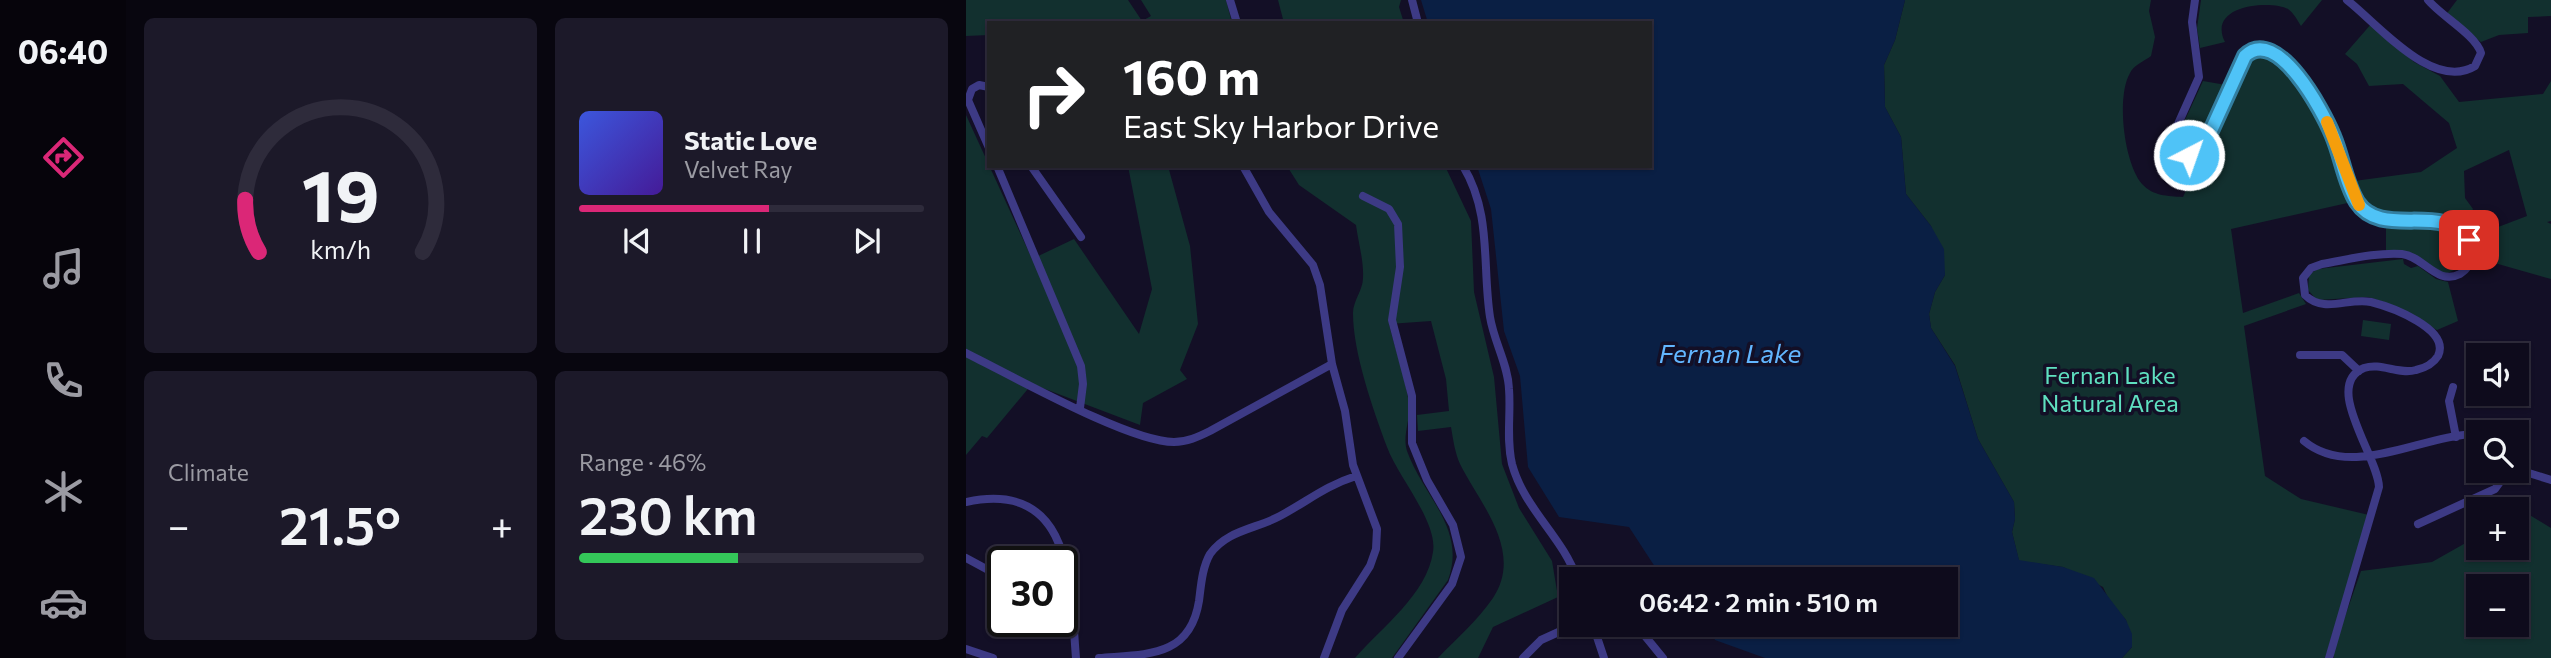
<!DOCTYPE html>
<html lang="en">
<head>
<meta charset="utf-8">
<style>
  :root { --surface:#0e0b1c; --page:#1c1929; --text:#f1f3f6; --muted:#9b9ba3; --line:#2e2b3b; --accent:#db2777 }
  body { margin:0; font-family:Commissioner,sans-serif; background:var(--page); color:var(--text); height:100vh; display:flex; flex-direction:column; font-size:26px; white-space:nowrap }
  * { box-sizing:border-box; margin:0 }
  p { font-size:23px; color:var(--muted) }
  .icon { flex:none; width:38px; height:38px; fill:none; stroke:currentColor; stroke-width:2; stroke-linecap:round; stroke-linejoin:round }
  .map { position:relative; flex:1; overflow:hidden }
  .details { display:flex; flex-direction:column; gap:18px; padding:18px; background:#08060f; width:840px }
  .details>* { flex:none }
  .top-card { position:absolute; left:21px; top:21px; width:665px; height:147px; border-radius:0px; box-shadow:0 2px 5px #0004,0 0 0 2px var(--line); background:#202124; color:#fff; overflow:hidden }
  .tools { position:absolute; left:1500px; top:343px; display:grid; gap:14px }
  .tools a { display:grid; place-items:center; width:63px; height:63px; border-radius:0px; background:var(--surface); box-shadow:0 2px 5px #0004,0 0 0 2px var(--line); font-size:35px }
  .speed { position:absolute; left:21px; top:546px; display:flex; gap:14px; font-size:35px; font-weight:700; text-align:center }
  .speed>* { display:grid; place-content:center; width:91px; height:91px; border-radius:50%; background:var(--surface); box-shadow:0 2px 5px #0004,0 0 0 2px var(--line); line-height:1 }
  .speed .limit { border:4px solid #111; border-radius:10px; background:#fff; color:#111 }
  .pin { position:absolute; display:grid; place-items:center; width:60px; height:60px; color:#fff; margin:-30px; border-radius:14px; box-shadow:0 4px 10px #0006 }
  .me { position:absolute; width:77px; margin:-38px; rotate:41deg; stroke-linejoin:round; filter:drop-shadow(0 0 5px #0008) }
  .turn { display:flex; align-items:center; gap:24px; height:147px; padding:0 21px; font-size:32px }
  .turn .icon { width:91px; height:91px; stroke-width:2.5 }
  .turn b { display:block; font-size:49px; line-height:60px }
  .big { font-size:52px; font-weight:600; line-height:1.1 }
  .details .card { flex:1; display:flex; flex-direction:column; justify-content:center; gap:10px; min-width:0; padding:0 24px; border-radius:10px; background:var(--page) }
  .details .dial { align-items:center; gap:0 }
  .dial svg { height:182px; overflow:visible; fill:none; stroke:var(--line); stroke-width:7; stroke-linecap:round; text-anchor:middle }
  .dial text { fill:var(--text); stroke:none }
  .song { display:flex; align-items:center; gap:21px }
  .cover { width:84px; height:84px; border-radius:10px; background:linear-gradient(135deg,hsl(230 70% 55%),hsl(260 70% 35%)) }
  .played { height:7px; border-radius:4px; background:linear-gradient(90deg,var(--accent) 55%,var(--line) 55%) }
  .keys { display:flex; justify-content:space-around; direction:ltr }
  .heat { display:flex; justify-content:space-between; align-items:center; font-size:38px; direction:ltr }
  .charge { height:10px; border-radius:5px; background:linear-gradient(90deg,#34c759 46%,var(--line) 0) }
  .details .tiles { flex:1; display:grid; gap:18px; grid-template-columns:repeat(2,1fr) }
  .trip { position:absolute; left:593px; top:567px; width:399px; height:70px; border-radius:0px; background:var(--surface); box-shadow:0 2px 5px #0004,0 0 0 2px var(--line); font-weight:600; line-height:70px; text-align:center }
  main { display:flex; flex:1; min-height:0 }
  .menu { display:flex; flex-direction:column; width:126px; justify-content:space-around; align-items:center; background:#06040b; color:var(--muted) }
  .menu .icon { width:49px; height:49px }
  .menu .current { color:var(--accent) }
  .menu b { font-size:32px; color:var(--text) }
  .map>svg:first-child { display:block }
</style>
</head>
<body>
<main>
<nav class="menu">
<b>06:40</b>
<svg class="icon current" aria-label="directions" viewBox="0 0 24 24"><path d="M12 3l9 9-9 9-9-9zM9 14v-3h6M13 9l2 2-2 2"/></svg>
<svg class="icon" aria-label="music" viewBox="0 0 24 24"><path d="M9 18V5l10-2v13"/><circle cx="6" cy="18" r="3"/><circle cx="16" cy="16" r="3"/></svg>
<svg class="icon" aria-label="phone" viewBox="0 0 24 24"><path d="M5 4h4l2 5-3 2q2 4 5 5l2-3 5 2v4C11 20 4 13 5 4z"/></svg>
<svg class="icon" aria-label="climate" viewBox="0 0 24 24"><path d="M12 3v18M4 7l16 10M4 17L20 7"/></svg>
<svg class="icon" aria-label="car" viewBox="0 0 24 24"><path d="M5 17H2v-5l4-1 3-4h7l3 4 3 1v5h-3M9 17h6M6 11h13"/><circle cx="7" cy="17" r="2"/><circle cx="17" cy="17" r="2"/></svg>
</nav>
<section class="details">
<div class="tiles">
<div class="card dial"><svg viewBox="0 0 100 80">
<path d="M14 69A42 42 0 1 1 86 69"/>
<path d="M14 69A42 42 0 0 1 8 46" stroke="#db2777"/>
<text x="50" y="56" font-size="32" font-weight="700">19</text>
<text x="50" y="72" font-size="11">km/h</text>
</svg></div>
<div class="card">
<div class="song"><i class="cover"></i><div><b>Static Love</b><p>Velvet Ray</p></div></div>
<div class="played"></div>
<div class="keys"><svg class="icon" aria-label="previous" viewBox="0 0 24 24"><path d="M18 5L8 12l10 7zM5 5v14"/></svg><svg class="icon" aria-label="pause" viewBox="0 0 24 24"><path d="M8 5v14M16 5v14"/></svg><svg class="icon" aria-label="next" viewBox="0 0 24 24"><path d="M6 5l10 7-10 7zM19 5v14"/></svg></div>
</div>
<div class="card"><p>Climate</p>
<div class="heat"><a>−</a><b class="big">21.5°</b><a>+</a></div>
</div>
<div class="card"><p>Range · 46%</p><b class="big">230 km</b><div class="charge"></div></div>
</div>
</section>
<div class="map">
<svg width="1585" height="658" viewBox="0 0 1585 658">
  <rect width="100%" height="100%" fill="#130f26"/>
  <!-- green -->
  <path fill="#12302f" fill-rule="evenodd" d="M 0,0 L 162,0 L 176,21 L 185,16 L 175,0 L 260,0 L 266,23 L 23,23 L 23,35 L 0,36 Z
    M 312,0 L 435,0 L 433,7 L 438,23 L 318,23 Z
    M 939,0 L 1185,0 L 1183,11 L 1189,37 L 1185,56 C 1178,61 1167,66 1164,73 C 1150,97 1158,163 1176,184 C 1187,196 1201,196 1217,197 L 1278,65 C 1324,16 1374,174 1386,202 L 1265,229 L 1277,313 L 1333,293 L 1340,304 L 1278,326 L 1299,476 L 1335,499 L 1403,515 L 1359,658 L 1156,658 L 1166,647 L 1160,620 L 1143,600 L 1137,587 L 1097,567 L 1053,561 L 1046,532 L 1049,519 L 1048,502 L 1012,439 L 989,365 L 965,328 L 963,314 L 969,292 L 979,275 L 965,226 L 940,194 L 935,137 L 919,107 L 918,65 L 929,40 Z
    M 1235,0 L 1356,0 L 1335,26 C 1332,21 1327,12 1322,9 C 1306,0 1240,4 1259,42 L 1234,48 L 1231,28 Z
    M 1491,0 L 1585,0 L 1585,16 L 1562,17 L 1562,33 L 1533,35 L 1515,42 L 1479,16 Z
    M 1406,23 L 1448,62 L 1474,76 L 1493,102 L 1577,94 L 1585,81 L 1585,221 L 1581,222 L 1585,224 L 1585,279 L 1511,258 L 1506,237 L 1561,216 L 1543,150 L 1498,171 L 1499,198 L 1507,209 L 1497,225 C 1453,203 1409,236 1388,181 L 1455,172 L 1491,148 L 1483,123 L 1437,84 L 1403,86 L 1391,64 L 1379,54 Z
    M 1237,81 L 1260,85 L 1233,145 L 1228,149 L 1218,149 L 1213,144 L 1213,133 Z
    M 0,115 L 66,259 L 108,239 L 173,334 L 186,289 L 162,166 L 202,166 L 224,246 L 232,324 L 214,370 L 221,379 L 177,403 L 174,425 L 66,384 L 21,438 L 16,436 L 0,455 Z
    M 321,166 L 479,166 L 505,221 L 508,292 L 528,377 L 536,464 L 553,508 L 586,561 L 592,597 L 527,627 L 512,658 L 472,658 C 490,639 512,620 527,598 C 558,551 514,504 494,464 C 489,453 487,439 485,427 L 452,431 L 451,415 L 483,411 L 480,379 L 465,321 L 423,324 C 429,349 439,376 443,403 C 445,419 436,435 441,451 C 457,496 501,529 482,580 L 426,658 L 389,658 C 416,627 461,594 467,552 C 472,522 432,477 421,447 C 407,409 387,353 387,313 C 387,301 397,290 397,278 C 398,261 392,241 390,225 L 333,185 Z
    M 1420,223 C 1448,224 1488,216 1502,247 L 1498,265 L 1480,274 C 1455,262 1450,250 1420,251 Z
    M 1437,259 L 1438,264 L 1445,268 L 1452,266 L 1470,279 L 1482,282 L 1492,321 L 1471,330 L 1421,303 L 1402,297 L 1351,300 L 1342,290 L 1343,274 L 1352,269 Z
    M 1397,320 L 1425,324 L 1423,340 L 1395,336 Z
    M 1557,511 L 1585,528 L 1585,658 L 1368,658 L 1368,648 L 1395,571 L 1466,562 L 1512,536 L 1512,548 L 1550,548 L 1551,515 ZM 1512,586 L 1550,586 L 1550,625 L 1512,625 Z"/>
  <!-- water -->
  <path fill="#0a1f44" d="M 455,0 L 939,0 L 929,40 L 918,65 L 919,107 L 935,137 L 940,194 L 965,226 L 978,249 L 979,275 L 969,292 L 963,314 L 965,328 L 989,366 L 1012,439 L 1048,502 L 1049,519 L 1046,532 L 1053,560 L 1097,567 L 1128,578 L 1160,620 L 1166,634 L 1166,647 L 1156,658 L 799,658 L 749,640 L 742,625 L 980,625 L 980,579 L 701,579 L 693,573 L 663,527 L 593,517 L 562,467 L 554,376 L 538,331 L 525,209 L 511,166 L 684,166 L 684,23 L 462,23 Z"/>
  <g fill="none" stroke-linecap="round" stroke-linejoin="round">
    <!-- minor -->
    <path stroke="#3d3a85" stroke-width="8" d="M 264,0 L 271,23
      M 446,0 L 452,23
      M 1229,0 L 1226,22 L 1233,77 L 1208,133 L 1208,142 L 1212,151 L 1223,155 L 1234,150 L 1276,60 L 1285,51 C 1337,34 1375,165 1389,199 C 1416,239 1474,199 1501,237 C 1505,242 1507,250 1506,257 C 1505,264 1500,270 1494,274 C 1471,286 1457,256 1436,254 C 1411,252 1380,260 1356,264 L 1345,268 L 1337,278 L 1339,295 C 1358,314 1383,297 1405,302 C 1425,307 1485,329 1472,356 C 1467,364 1459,368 1450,370 C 1432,375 1415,362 1398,368 C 1356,385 1412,456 1413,487 L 1363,658
      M 1381,0 C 1412,24 1467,92 1509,66 L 1515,53 C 1510,35 1475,16 1462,0
      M 23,87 L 13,85 L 6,89 L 2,100 L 23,148
      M 31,166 L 115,366 L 117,384 L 114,408
      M 65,166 L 115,237
      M 277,166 L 303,212 L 347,265 L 354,285 L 366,364 L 379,411 L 387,465 L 411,529 L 410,549 L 404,566 L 376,610 L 358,658
      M 497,166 C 526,214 516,265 524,317 C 528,342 542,364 543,389 C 545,414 540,439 546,464 C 558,509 597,537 611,579
      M 397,196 L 423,209 L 432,224 L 434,267 L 426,320 L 446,396 L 446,443 L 461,480 L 487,525 L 495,557 L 486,584 L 432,658
      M 0,353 C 45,375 163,442 208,442 C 221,442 232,437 244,431 L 366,364
      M 1334,355 L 1376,355 L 1393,371
      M 1487,387 L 1483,401 L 1490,437
      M 1338,441 C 1386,481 1456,434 1512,434
      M 1550,469 L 1585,480
      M 0,502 C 108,479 104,586 110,658
      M 1452,524 L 1529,489 L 1542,471
      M 0,558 L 37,578
      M 627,625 L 638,658
      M 670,625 L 697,658
      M 0,649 L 27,658
      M 133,658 C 180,654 224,658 233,601 C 235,586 236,568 244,554 C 261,530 290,529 314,516 C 342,501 359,486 390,476
      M 557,658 L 575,640 L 608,625"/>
  </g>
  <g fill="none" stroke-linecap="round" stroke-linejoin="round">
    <defs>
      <path id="route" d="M 1223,155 L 1234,150 L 1239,144 L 1279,56 C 1311,25 1357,111 1367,136 C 1376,157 1379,183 1391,202 C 1416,240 1476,201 1503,240"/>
    </defs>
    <!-- route casing -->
    <use href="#route" stroke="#337fa1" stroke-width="18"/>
    <!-- route -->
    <use href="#route" stroke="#4fc3f7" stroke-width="12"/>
    <!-- slow -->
    <path stroke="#f59e0b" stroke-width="12" d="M 1361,122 L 1393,205"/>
  </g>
  <g text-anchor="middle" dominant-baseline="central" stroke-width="7" stroke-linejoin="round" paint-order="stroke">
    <!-- park labels -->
    <g font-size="24" fill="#5fe0c0" stroke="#130f26">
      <text x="1144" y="374">Fernan Lake<tspan x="1144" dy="28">Natural Area</tspan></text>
    </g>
    <!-- water labels -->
    <g font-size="26" font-style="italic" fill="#62b6ff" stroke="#130f26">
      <text x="764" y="352">Fernan Lake</text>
    </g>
  </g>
</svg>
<div class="tools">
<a><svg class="icon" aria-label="sound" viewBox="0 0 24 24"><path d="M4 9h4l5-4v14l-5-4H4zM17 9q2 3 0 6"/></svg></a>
<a><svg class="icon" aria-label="search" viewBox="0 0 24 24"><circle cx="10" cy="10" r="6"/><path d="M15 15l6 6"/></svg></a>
<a>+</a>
<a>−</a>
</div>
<div class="speed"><div class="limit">30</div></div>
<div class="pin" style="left:1503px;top:240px;background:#d93025"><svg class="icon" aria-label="arrive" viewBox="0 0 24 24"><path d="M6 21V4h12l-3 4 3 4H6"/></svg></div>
<svg class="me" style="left:1223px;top:155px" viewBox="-20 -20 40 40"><circle r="17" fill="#4fc3f7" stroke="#fff" stroke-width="3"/><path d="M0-11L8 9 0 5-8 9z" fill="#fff"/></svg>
<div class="trip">06:42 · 2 min · 510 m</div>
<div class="top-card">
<div class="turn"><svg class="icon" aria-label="right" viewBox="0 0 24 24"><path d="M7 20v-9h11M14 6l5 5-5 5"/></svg><div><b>160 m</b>East Sky Harbor Drive</div></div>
</div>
</div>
</main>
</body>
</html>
